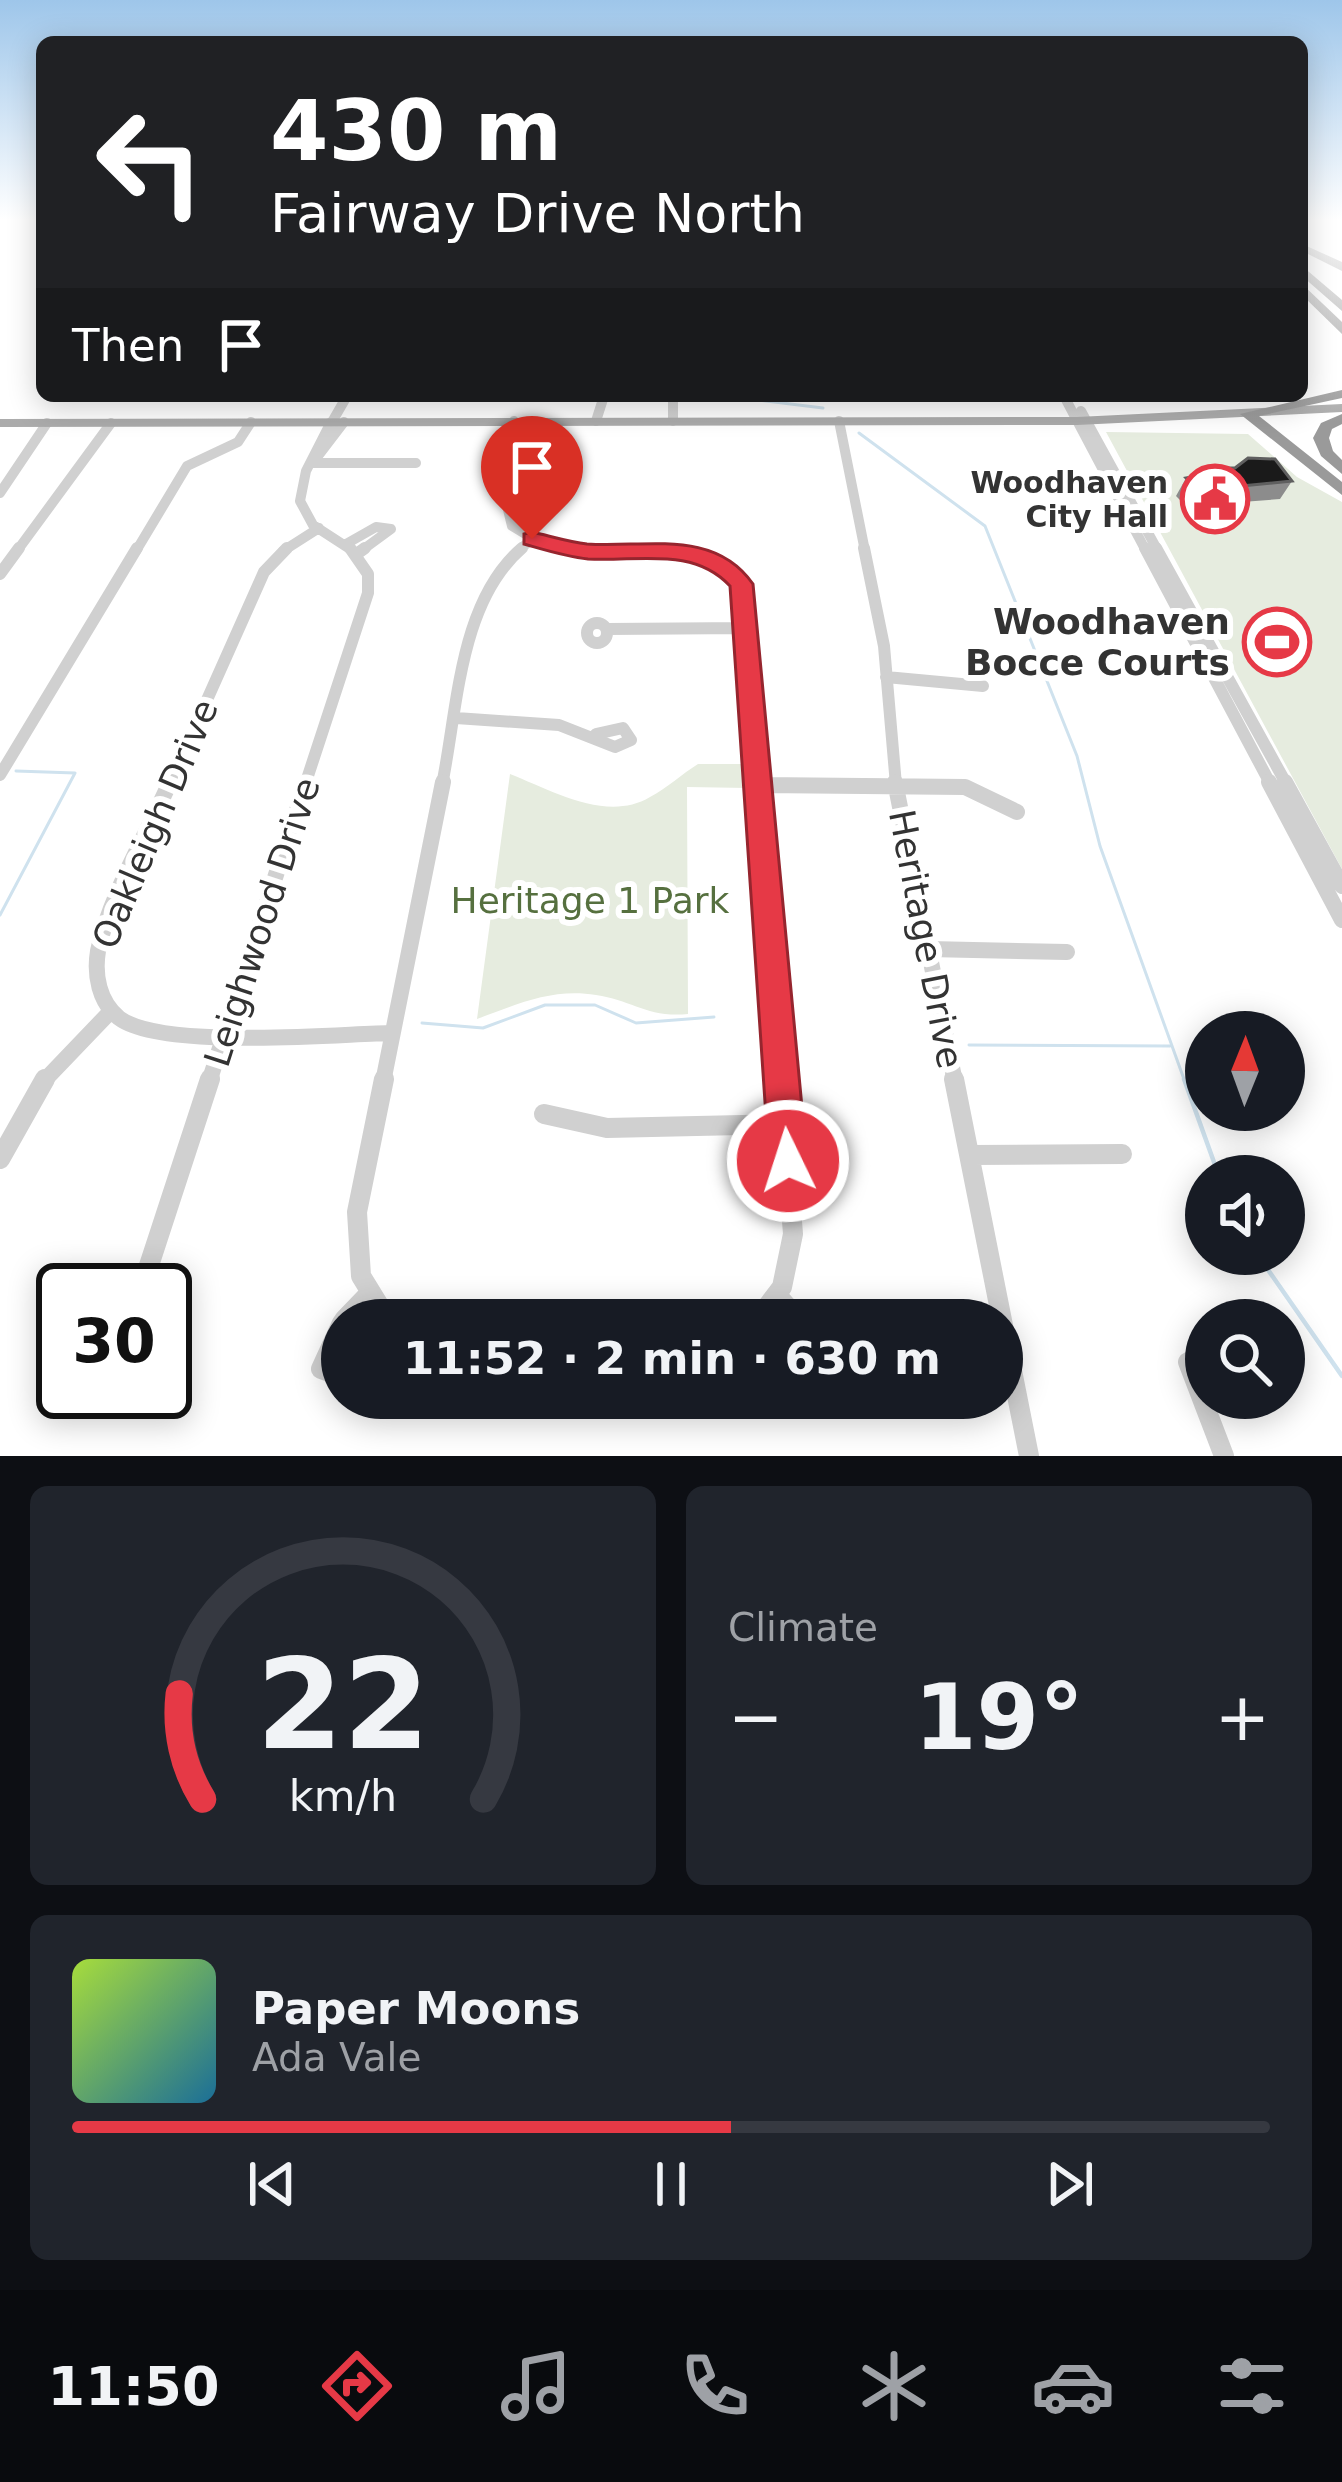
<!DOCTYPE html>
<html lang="en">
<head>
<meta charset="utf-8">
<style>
  :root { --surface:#171b24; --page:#20242c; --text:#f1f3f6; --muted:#9ea1a6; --line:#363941; --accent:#e63946 }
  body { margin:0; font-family:"DejaVu Sans",sans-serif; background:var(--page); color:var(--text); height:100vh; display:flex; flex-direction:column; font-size:45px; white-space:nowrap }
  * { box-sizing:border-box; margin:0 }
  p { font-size:39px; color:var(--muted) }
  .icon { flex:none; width:66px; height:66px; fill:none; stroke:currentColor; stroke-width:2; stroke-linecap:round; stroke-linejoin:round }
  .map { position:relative; height:1456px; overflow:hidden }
  .side { display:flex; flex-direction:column; gap:30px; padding:30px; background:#0d0f14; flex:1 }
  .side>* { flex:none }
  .top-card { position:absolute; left:36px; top:36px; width:1272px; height:366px; border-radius:18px; box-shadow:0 6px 30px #0003; background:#202124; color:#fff; overflow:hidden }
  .needle { width:78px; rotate:1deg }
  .buttons { position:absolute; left:1185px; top:1011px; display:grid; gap:24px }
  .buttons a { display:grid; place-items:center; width:120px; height:120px; border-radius:50%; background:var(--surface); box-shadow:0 6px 30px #0003; font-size:60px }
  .speed { position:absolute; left:36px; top:1263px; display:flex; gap:24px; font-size:60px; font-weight:700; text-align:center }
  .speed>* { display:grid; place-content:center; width:156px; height:156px; border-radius:50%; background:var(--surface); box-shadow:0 6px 30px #0003; line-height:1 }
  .speed .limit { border:6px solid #111; border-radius:18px; background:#fff; color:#111 }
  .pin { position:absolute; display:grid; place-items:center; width:102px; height:102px; color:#fff; margin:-123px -51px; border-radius:50% 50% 50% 0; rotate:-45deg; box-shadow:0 0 12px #0007 }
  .pin .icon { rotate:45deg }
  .me { position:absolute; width:132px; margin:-66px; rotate:356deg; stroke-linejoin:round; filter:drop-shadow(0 0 9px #0008) }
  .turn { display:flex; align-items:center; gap:42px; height:252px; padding:0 36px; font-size:54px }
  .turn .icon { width:156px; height:156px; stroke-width:2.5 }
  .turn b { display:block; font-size:84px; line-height:102px }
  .then { display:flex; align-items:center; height:114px; padding:0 36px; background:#0003; gap:24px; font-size:45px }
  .big { font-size:90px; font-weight:700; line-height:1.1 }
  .side .widget { flex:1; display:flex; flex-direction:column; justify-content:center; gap:18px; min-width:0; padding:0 42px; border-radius:18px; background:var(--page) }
  .side .dial { align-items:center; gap:0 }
  .dial svg { height:312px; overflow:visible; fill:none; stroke:var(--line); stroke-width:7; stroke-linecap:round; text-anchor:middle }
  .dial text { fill:var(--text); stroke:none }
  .song { display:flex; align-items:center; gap:36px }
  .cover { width:144px; height:144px; border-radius:18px; background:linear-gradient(135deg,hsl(80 70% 55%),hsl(200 70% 35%)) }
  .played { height:12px; border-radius:6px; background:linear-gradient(90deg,var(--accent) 55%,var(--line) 55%) }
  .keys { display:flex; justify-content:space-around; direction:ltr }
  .heat { display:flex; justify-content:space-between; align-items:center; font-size:66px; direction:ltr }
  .side .tiles { flex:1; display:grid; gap:30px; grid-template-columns:1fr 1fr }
  .widget:last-child { grid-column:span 2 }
  .trip { position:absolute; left:321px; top:1299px; width:702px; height:120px; border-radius:60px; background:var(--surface); box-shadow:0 6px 30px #0003; font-weight:700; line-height:120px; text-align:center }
  .tabs { display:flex; height:192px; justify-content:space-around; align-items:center; background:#090b0e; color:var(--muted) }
  .tabs .icon { width:84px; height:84px }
  .tabs .on { color:var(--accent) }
  .tabs b { font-size:54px; color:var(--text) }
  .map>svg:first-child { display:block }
</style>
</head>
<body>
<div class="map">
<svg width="1342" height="1456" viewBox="0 0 1342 1456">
  <rect width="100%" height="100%" fill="#fff"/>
  <!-- green -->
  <path fill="#e6ecdf" d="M 1106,432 L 1248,434 L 1297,477 L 1342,502 L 1342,869 Z
    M 698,764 L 743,764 L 748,788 L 687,787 L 688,1014 C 647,1018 632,1000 596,995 C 552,988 518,1004 477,1019 L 510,774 C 551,790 607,823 650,797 C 667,788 682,774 698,764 Z"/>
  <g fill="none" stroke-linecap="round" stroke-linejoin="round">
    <!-- stream-far1 -->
    <path stroke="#cfe2ee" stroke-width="3" d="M 726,396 L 823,408
      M 859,433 L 985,526 L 1077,756 L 1100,846 L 1185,1082
      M 0,915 L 75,773 L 16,771
      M 422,1023 L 483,1028 L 545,1005 L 595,1005 L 636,1023 L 714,1017
      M 969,1045 L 1170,1046"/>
    <!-- stream -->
    <path stroke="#cfe2ee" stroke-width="4.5" d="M 1184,1079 L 1219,1176
      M 1257,1254 L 1342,1376"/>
    <!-- minor-far3 -->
    <path stroke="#d0d0d0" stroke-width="10" d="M 673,396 L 673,421
      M 1064,396 L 1146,551
      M 1081,411 L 1158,551
      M 514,421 L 502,485 L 512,526 C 560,559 611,546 666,551
      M 596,421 L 604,396
      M 839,421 L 865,551
      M 331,422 L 306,471 L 300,501 L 313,525 L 353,551
      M 332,422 L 347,396
      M 318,456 L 344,422
      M 313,463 L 416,463
      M 0,493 L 47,423
      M 346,544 L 376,527 L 391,529 L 361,551
      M 17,551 L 111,423
      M 136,551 L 187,466 L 238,442 L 251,422
      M 283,551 L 319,528
      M 518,551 L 532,539"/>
    <!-- minor-far2 -->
    <path stroke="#d0d0d0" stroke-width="12" d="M 563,548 C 631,560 695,528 744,591 L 759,785
      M 864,548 L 884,646 L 896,785
      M 1145,548 L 1271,785
      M 1156,548 L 1287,785
      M 358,553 L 365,548
      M 0,574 L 19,548
      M587 633a10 10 0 1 1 20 0a10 10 0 1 1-20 0Z
      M 607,629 L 747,628
      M 886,677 L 983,686
      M 456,718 L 559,725 L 615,747 L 631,740 L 623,728 L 596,734
      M 0,775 L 137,548
      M 169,785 L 264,572 L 287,548
      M 305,785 L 368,593 L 368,574 L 350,548
      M 442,785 C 458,707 459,602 522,548
      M 759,785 L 789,785"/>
    <!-- minor-far1 -->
    <path stroke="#d0d0d0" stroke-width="16" d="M 170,782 C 148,832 108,899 98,951 C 94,975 99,1002 119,1018 C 161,1050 335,1034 392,1033
      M 759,782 L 781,1082
      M 895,782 L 955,1082
      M 1269,782 L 1342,920
      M 1285,782 L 1342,886
      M 759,785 L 965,787 L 1017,812
      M 929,949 L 1067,952
      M 43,1082 L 111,1011
      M 209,1082 L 306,782
      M 383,1082 L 443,782"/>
    <!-- minor -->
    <path stroke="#d0d0d0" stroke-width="20" d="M 384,1079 L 357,1212 L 361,1276 L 388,1320
      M 954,1079 L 1029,1456
      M 544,1114 L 607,1128 L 785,1124
      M 970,1155 L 1122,1154
      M 0,1159 L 45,1079
      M 141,1290 L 210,1079
      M 777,1295 L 799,1320
      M 344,1320 L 369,1294
      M 757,1320 L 782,1287 L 793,1234 L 781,1079
      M 342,1323 L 321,1369 L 342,1377
      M 1188,1362 L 1224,1456"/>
    <!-- major -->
    <path fill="#ababab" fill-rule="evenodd" d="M 1342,404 L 1342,412 L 1077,425 L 0,427 L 0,419 L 1077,417 Z"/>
    <!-- highway -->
    <path fill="#9a9a9a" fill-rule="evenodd" d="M 1302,244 L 1342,262 L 1342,271 L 1302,251 Z
      M 1302,266 L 1342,300 L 1342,311 L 1302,276 Z
      M 1302,284 L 1342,322 L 1342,334 L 1302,295 Z
      M 1342,390 L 1342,398 L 1259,416 L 1342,482 L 1342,495 L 1240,414 Z
      M 1342,414 L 1342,424 L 1332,429 L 1329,438 L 1333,451 L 1342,460 L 1342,474 L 1321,456 L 1313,438 L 1321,423 Z"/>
  </g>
  <!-- wall -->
  <path fill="#8c8c8c" d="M 976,396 L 996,396 L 994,401 L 978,401 Z
    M 1011,396 L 1028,396 L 1026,402 L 1013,402 Z
    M 1210,468 L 1292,481 L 1280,499 L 1242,502 L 1230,520 L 1213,520 L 1189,509 L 1176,496 L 1186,478 L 1206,474 Z"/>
  <!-- building -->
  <path fill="#1a1a1a" stroke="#5f5f5f" stroke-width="3" d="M 1248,458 L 1275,459 L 1292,481 L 1231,487 L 1242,502 L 1224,502 L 1199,492 L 1186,478 L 1213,473 L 1210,468 L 1235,468 Z"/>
  <!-- sky -->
  <linearGradient id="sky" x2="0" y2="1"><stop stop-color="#9ec6ea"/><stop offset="0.52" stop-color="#fff"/><stop offset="1" stop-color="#fff" stop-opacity="0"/></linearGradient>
  <rect width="1342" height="422" fill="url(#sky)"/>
  <!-- route -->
  <path fill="#e63946" stroke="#96252e" stroke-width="3" d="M 532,532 C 550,536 569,542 587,544 C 646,548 714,528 753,584 L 807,1161 L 801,1174 L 788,1180 L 774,1174 L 769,1161 L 730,586 C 693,546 638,562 588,559 C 567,557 545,550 524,544 L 524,534 Z"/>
  <!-- icons -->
  <defs>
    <symbol id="civic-ring" viewBox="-11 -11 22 22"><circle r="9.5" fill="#fff" stroke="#e63946" stroke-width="1.5"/><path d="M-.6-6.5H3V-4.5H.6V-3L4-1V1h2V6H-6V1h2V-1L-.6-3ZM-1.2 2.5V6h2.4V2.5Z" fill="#e63946"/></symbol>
    <symbol id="stadium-ring" viewBox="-11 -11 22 22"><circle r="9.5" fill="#fff" stroke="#e63946" stroke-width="1.5"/><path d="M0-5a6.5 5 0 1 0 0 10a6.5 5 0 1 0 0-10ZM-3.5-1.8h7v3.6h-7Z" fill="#e63946"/></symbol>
  </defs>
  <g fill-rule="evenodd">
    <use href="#civic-ring" x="1177" y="461" width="76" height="76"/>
    <use href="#stadium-ring" x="1239" y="604" width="76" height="76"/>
  </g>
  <g text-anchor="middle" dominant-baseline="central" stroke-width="12" stroke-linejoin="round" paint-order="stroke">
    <!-- far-poi labels -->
    <g font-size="30" font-weight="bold" fill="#333" stroke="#fff" text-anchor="end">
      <text x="1168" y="482">Woodhaven<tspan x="1168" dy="34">City Hall</tspan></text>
    </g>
    <!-- poi labels -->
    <g font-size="36" font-weight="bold" fill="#333" stroke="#fff" text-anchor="end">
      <text x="1230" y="621">Woodhaven<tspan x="1230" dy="41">Bocce Courts</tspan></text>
    </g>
    <!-- street labels -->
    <g font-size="36" fill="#333" stroke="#fff">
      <text transform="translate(155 824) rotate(-67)">Oakleigh Drive</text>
      <text transform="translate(262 922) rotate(-72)">Leighwood Drive</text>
      <text transform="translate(926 939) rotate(79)">Heritage Drive</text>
    </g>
    <!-- park labels -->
    <g font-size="36" fill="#56703f" stroke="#fff">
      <text x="590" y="900">Heritage 1 Park</text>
    </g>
  </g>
</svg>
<div class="buttons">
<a><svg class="needle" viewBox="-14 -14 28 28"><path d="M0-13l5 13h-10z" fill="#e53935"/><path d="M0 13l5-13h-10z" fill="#9ea1a6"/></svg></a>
<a><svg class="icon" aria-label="sound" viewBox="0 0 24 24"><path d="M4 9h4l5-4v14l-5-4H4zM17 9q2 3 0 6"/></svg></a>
<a><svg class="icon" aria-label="search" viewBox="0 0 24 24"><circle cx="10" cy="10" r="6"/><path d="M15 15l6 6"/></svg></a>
</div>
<div class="speed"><div class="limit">30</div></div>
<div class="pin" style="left:532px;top:539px;background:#d93025"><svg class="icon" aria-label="arrive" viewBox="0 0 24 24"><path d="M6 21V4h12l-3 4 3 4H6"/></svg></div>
<svg class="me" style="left:788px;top:1161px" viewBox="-20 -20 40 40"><circle r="17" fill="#e63946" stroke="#fff" stroke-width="3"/><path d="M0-11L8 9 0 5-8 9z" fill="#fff"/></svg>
<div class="trip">11:52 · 2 min · 630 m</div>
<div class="top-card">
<div class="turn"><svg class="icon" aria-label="left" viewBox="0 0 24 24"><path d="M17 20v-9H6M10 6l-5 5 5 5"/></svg><div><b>430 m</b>Fairway Drive North</div></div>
<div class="then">Then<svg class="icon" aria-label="arrive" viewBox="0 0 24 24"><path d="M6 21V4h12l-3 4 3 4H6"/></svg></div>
</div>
</div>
<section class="side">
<div class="tiles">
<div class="widget dial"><svg viewBox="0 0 100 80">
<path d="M14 69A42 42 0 1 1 86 69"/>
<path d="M14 69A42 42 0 0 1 8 42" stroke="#e63946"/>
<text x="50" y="56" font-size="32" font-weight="700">22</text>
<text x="50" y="72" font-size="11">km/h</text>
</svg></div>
<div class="widget"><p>Climate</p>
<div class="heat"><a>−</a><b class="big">19°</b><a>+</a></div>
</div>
<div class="widget">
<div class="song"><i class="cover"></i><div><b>Paper Moons</b><p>Ada Vale</p></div></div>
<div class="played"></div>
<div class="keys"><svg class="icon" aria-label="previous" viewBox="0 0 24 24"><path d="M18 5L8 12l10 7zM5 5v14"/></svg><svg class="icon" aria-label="pause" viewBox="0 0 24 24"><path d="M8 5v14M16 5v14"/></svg><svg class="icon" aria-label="next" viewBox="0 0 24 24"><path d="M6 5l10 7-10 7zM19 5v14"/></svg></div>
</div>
</div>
</section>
<nav class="tabs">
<b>11:50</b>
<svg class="icon on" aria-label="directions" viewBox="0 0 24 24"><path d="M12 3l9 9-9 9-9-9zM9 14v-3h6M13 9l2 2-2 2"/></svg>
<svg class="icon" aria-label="music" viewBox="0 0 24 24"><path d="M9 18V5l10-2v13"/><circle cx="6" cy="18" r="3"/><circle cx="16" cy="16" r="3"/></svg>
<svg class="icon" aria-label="phone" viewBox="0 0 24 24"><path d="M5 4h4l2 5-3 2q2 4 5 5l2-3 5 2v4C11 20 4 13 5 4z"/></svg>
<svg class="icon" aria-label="climate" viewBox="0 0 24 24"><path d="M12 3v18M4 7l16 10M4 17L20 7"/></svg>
<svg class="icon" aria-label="car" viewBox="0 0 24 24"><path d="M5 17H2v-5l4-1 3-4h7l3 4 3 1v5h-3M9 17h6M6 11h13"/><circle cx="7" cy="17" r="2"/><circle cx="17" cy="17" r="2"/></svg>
<svg class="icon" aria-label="filters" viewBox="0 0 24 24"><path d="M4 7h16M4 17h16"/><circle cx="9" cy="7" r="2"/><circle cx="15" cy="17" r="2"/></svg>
</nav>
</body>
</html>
